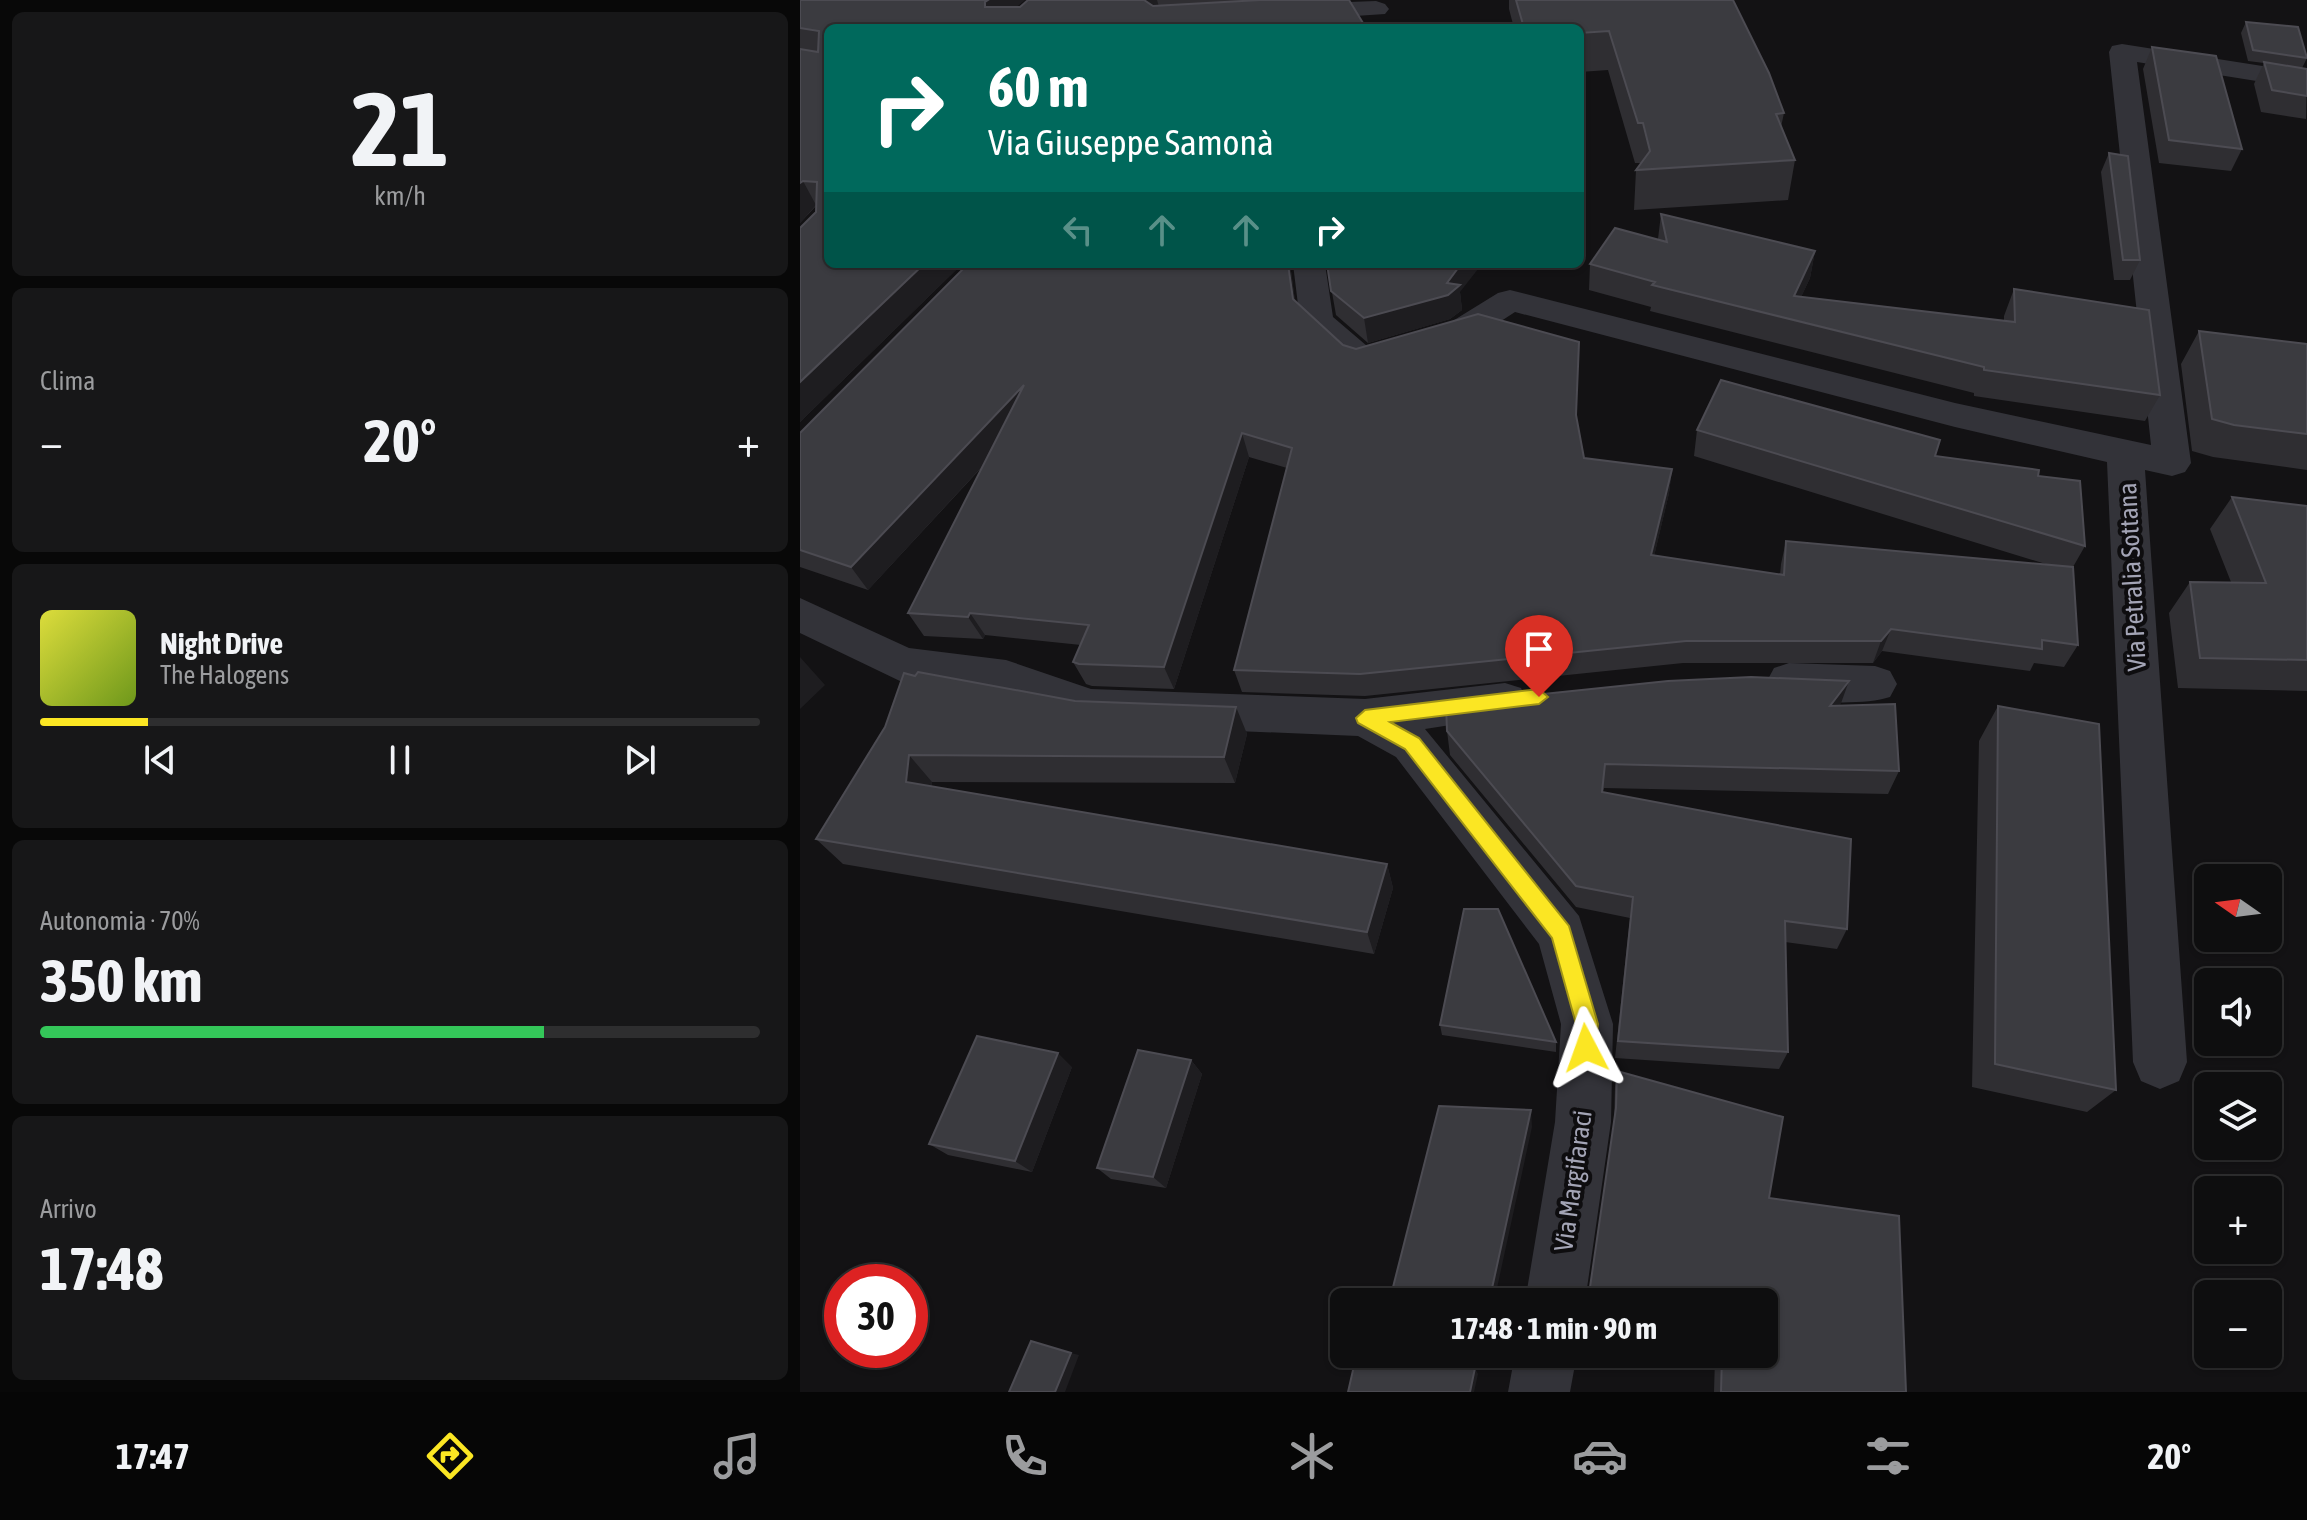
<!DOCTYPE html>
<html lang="it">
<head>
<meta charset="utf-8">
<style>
  :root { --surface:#0e0e0f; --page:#171718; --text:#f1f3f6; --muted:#9b9c9e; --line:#2e2e2f; --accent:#fbe623 }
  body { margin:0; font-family:"Asap Condensed",sans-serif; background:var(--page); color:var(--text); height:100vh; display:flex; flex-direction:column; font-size:30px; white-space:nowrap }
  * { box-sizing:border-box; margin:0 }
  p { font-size:26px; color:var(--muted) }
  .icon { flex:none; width:44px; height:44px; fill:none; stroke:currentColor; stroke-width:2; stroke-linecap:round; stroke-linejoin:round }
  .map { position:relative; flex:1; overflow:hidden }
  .drawer { display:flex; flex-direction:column; gap:12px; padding:12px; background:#080808; width:800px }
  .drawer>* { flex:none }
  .top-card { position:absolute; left:24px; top:24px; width:760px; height:244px; border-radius:12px; box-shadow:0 2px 6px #0004,0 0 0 2px var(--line); background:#00695c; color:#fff; overflow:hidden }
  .needle { width:52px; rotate:284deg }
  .buttons { position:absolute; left:1394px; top:864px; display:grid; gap:16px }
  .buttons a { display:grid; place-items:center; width:88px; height:88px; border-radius:12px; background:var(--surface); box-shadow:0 2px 6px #0004,0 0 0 2px var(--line); font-size:40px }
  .speed { position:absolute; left:24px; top:1264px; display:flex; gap:16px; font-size:40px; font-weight:700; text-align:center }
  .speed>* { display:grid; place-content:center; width:104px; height:104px; border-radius:50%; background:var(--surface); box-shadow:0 2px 6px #0004,0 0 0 2px var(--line); line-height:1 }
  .speed .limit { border:12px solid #d22; background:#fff; color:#111 }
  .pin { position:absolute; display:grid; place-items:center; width:68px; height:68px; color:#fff; margin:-82px -34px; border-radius:50% 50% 50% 0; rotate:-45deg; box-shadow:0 0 8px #0007 }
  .pin .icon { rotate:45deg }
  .me { position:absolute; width:88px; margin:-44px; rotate:356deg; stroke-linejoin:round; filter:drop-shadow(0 0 6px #0008) }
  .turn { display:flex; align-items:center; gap:28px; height:168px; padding:0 32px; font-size:36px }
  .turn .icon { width:104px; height:104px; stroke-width:2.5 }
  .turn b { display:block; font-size:56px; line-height:68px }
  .lanes { display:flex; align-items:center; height:76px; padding:0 32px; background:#0003; justify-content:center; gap:40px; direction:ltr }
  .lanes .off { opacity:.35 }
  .big { font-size:60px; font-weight:700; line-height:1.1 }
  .drawer .widget { flex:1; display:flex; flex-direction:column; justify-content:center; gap:12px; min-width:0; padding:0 28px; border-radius:12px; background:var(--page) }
  .drawer .dial { align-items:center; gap:0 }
  .dial b { font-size:104px; line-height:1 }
  .song { display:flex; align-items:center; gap:24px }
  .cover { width:96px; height:96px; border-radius:12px; background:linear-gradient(135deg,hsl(60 70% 55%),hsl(80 70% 35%)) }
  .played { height:8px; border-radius:4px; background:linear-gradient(90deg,var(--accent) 15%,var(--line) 15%) }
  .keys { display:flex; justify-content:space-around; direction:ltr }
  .heat { display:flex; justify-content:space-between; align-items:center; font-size:44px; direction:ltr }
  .charge { height:12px; border-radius:6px; background:linear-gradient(90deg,#34c759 70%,var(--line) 0) }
  .trip { position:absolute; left:530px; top:1288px; width:448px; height:80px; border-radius:12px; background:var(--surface); box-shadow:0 2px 6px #0004,0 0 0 2px var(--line); font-weight:700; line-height:80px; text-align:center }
  .menu { display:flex; height:128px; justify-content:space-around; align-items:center; background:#060606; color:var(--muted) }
  .menu .icon { width:56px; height:56px }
  .menu .on { color:var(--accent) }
  .menu b { font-size:36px; color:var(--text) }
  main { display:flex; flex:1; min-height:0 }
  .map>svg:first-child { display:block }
</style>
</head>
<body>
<main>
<section class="drawer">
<div class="widget dial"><b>21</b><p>km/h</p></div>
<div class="widget"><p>Clima</p>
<div class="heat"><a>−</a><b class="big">20°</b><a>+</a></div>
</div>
<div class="widget">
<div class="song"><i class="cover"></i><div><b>Night Drive</b><p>The Halogens</p></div></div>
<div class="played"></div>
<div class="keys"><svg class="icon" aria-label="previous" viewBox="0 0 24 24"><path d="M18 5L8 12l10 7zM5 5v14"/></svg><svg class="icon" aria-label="pause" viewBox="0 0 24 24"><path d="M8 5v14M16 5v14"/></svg><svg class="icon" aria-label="next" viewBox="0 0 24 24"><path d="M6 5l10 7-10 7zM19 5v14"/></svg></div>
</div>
<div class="widget"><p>Autonomia · 70%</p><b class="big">350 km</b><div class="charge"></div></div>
<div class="widget"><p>Arrivo</p><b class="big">17:48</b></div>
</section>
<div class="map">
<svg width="1507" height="1392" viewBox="0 0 1507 1392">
  <rect width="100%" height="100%" fill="#131214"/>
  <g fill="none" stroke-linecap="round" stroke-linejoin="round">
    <!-- minor -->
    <path fill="#333339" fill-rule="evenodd" d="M 576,1 L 585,4 L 589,9 L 585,14 L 495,20 L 482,12 L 495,4 Z
      M 1322,44 L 1507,73 L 1507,89 L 1337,62 L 1391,463 L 1385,472 L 1372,476 L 1345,470 L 1387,1062 L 1379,1081 L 1360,1089 L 1341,1081 L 1333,1062 L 1307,462 L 1155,427 L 715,312 L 675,338 L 561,370 L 549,367 L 500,321 L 493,264 L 525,264 L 533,317 L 567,346 L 651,322 L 698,293 L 710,290 L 1155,403 L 1351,445 L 1309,52 L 1312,46 Z
      M 0,598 L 109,648 L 206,660 L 291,689 L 565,699 L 705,683 L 721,688 L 727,701 L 721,714 L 625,729 L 779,916 L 813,1024 L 811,1122 L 785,1302 L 725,1302 L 755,1122 L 761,1024 L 739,944 L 596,757 L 558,736 L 291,725 L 205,696 L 102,682 L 0,633 Z
      M 989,663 L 1075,666 L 1090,671 L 1097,684 L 1090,697 C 1062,706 1002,703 974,694 L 967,681 L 974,668 Z
      M 715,1354 L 777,1354 L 770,1392 L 708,1392 Z"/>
  </g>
  <!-- wall -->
  <path fill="#2f2e32" d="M 0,0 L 220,7 L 228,0 L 549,0 L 563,23 L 578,23 L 578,28 L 28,28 L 162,264 L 0,422 L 0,228 L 16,212 L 17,205 L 0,223 Z
    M 709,0 L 933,0 L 984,113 L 981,127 L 995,160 L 988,200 L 834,210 L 836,170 L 841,163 L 835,163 L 808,70 L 780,72 L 780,28 L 714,28 L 709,9 Z
    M 1446,22 L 1507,58 L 1502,68 L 1507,69 L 1506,119 L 1461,112 L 1454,84 L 1464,63 L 1448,61 L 1441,33 Z
    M 1352,47 L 1442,149 L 1431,171 L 1359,163 L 1343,69 Z
    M 1309,153 L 1340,260 L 1330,280 L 1314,280 L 1301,172 Z
    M 861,214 L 1015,251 L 1010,278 L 1001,297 L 1204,321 L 1204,316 L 1214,289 L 1360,395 L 1345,421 L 1174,396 L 1174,393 L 850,311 L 851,307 L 789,290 L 790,264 L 858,239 Z
    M 168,264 L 490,264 L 495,301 L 543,345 L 776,418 L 784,458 L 872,469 L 869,493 L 854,556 L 980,575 L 981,564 L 986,541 L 1249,565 L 894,456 L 897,430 L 1135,456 L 1238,476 L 1285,546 L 1273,567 L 1278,645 L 1264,667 L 1234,663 L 1230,671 L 1082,651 L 1073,663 L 883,663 L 565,696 L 442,692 L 434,670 L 487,468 L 449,457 L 374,689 L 292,686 L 286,684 L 273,662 L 281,645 L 185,635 L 183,639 L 124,636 L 108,613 L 183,466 L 68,590 L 0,567 L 0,433 Z
    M 527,264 L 660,292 L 662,310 L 650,319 L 568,343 L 536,315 Z
    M 1399,331 L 1507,344 L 1507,470 L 1413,457 L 1392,451 L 1381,364 Z
    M 1432,497 L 1507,506 L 1507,691 L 1378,688 L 1369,613 L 1390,582 L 1431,582 L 1410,529 Z
    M 275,701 L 436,707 L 447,734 L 435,783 L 132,782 L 131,787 L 587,864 L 593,888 L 574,954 L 43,864 L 16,839 L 85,727 Z
    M 1041,705 L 1099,771 L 1088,794 L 804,788 L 803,792 L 1047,929 L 1037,949 L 985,942 L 988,1052 L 979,1069 L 815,1058 L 830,918 L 776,907 L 650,755 L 647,731 Z
    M 1198,706 L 1316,1090 L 1287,1112 L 1172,1087 L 1179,741 Z
    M 640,1025 L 756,1042 L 756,1052 L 642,1035 Z
    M 391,1060 L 402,1074 L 366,1188 L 311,1179 L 297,1168 Z
    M 272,1067 L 232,1172 L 148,1155 L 129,1144 Z
    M 817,1071 L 969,1198 L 1106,1392 L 914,1392 L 915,1358 L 889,1354 L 964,1354 L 789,1294 L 814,1122 L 815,1086 Z"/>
  <!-- shaded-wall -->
  <path fill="#1e1d20" d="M 188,0 L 225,0 L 194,26 L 185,7 L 185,2 Z
    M 338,0 L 357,0 L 359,7 Z
    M 3,181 L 16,205 L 0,223 L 0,183 Z
    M 1015,251 L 1010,278 L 991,319 L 994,296 Z
    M 124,264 L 162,264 L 0,422 L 0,382 Z
    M 488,264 L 490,264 L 498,323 L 493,299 Z
    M 661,264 L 682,264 L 660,292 L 662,310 L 650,319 L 568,343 L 564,318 L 647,283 Z
    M 224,385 L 235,409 L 68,590 L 51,567 Z
    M 442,433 L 449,457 L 374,689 L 364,667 Z
    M 872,469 L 869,493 L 849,578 L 851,555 Z
    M 170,613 L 185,635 L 183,639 L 168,617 Z
    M 1091,629 L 1082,651 L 1073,663 L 1081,641 Z
    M 0,657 L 25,685 L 0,709 Z
    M 1049,681 L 1040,706 L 1030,706 Z
    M 436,707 L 447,734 L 435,783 L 424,757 Z
    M 109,755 L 132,782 L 129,808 L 106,782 Z
    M 587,864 L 593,888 L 574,954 L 567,932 Z
    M 258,1053 L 272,1067 L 232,1172 L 215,1161 Z
    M 391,1060 L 402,1074 L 366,1188 L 353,1177 Z
    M 731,1110 L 732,1127 L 694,1302 L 689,1302 Z
    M 271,1353 L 279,1355 L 265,1392 L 255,1392 Z
    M 675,1368 L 678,1374 L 674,1392 L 670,1392 Z"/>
  <!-- building -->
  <path fill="#3b3b40" stroke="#4c4b52" stroke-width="2" d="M 0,0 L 188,0 L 185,2 L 185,7 L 220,7 L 228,0 L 344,0 L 353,6 L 460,0 L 549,0 L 563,23 L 578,23 L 576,28 L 28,28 L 28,264 L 124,264 L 0,382 L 0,228 L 16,212 L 17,182 L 3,181 L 0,183 L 0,49 L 18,52 L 19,31 L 0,28 Z
    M 716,0 L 933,0 L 969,73 L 984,113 L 976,114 L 995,160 L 836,170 L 850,151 L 843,123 L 838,123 L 809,31 L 780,33 L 780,28 L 724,28 Z
    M 1446,22 L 1498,27 L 1507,58 L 1453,50 Z
    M 1352,47 L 1416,56 L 1442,149 L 1369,140 Z
    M 1464,62 L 1507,69 L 1507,96 L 1472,90 Z
    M 1309,153 L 1328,156 L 1340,260 L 1323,260 Z
    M 861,214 L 1015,251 L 994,296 L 1215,322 L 1214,289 L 1349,310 L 1360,395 L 1184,370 L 1184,367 L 852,285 L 855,282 L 790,264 L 815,228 L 867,242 Z
    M 168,264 L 488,264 L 493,299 L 543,345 L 556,349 L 678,314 L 779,342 L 776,415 L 784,458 L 872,469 L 851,555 L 984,575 L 986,541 L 1273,567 L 1278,645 L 1242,640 L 1242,649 L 1091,629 L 1081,641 L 886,641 L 560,674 L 434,670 L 492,448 L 442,433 L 364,667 L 279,664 L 273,662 L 289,625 L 170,613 L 168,617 L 108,613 L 224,385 L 51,567 L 0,550 L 0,433 Z
    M 527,264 L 661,264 L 647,283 L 660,285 L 648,295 L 564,318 L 531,291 Z
    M 1399,331 L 1507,344 L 1507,434 L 1434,425 L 1412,419 Z
    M 921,380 L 1140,440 L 1135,456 L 1239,470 L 1238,476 L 1280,481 L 1285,546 L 897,430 Z
    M 1432,497 L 1507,506 L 1507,660 L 1400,658 L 1390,582 L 1466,583 Z
    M 118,672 L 275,701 L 436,707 L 424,757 L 109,755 L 106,782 L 587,864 L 567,932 L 16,839 L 85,727 L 104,673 L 115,676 Z
    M 951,677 L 1049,681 L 1030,706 L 1095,704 L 1099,771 L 805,764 L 802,792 L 1051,839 L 1047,929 L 985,921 L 988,1052 L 818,1041 L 833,897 L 776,886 L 647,731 L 646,704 L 868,681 Z
    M 1198,706 L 1299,724 L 1316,1090 L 1195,1064 Z
    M 664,909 L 698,909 L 756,1042 L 640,1025 Z
    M 177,1036 L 258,1053 L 215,1161 L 129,1144 Z
    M 338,1050 L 391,1060 L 353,1177 L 297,1168 Z
    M 817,1071 L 983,1117 L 969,1198 L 1099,1216 L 1106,1392 L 921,1392 L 922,1354 L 964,1354 L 964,1302 L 783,1302 L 783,1297 L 789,1294 L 816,1108 Z
    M 639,1106 L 731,1110 L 689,1302 L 608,1302 L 590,1299 Z
    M 231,1341 L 271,1353 L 255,1392 L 209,1392 Z
    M 577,1354 L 628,1354 L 675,1368 L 670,1392 L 548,1392 L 556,1357 L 574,1363 Z"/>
  <!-- route -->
  <path fill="#fbe623" stroke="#a39617" stroke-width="2" d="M 739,689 L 748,697 L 739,704 L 590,722 L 619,738 L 769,926 L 798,1024 L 794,1056 L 786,1059 L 778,1056 L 776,1024 L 752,938 L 605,749 L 558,723 L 556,718 L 565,710 Z"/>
  <g text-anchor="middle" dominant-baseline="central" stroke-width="8" stroke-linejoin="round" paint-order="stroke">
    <!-- street labels -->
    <g font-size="26" fill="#a3a4b5" stroke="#0e0d0f">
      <text transform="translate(1332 577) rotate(-93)">Via Petralia Sottana</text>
      <text transform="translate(773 1181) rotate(-82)">Via Margifaraci</text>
    </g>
  </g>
</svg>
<div class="buttons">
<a><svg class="needle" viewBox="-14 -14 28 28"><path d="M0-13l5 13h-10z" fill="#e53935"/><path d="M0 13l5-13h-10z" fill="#9b9c9e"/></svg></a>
<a><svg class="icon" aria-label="sound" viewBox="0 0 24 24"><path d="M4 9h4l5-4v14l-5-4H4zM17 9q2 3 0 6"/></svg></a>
<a><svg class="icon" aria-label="layers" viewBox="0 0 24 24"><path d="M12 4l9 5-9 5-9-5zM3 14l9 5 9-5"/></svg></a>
<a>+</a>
<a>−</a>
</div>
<div class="speed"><div class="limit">30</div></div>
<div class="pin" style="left:739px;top:697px;background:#d93025"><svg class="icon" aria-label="arrive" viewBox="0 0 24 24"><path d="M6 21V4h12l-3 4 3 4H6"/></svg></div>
<svg class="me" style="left:786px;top:1048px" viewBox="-20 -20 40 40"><path d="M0-17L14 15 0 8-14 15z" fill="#fbe623" stroke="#fff" stroke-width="4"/></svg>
<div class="trip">17:48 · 1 min · 90 m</div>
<div class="top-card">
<div class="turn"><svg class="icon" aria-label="right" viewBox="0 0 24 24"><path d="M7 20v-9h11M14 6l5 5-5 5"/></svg><div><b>60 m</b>Via Giuseppe Samonà</div></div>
<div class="lanes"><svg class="icon off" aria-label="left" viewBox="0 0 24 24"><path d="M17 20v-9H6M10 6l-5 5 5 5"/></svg><svg class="icon off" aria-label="ahead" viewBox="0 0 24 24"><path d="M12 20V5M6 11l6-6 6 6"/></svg><svg class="icon off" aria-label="ahead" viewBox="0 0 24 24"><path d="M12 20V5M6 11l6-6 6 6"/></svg><svg class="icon" aria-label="right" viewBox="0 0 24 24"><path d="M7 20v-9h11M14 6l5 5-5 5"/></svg></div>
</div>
</div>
</main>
<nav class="menu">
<b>17:47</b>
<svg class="icon on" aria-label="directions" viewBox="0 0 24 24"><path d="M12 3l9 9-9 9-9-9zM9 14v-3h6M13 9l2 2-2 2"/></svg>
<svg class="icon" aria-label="music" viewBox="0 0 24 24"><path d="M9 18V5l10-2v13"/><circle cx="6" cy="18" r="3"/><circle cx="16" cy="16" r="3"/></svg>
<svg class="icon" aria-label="phone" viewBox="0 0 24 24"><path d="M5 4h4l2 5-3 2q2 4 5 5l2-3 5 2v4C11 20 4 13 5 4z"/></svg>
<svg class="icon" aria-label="climate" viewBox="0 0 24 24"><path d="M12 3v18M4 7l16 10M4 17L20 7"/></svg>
<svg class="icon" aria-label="car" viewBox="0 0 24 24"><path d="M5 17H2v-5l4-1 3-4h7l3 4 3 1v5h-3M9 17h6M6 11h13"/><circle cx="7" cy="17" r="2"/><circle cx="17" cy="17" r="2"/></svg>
<svg class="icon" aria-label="filters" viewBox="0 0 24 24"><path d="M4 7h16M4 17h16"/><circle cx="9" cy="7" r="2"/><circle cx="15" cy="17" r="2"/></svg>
<b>20°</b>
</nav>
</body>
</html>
